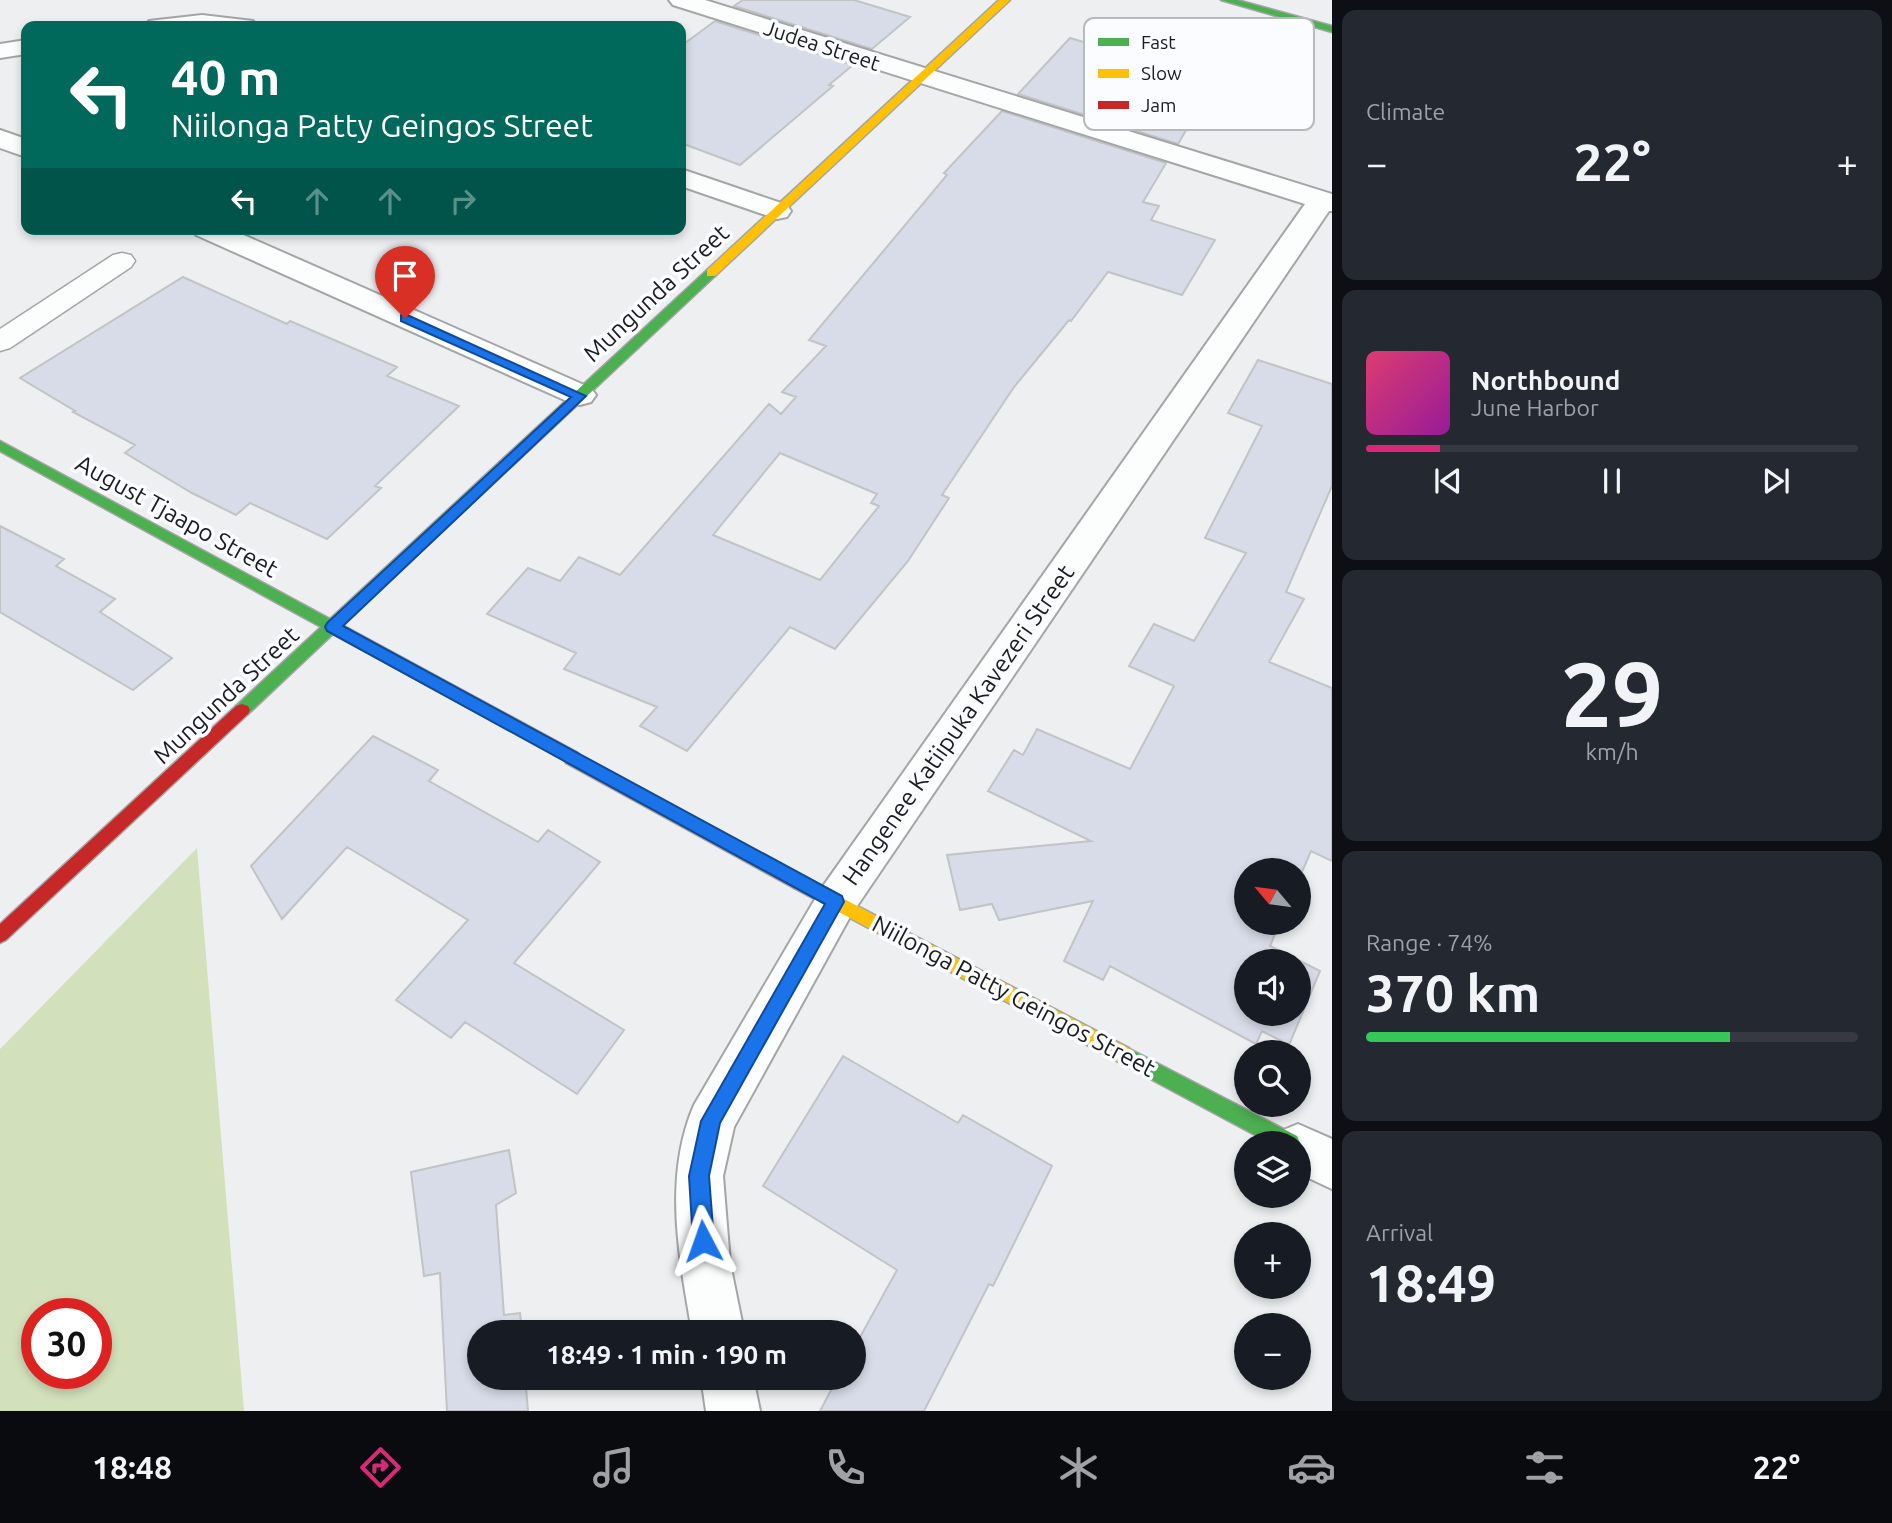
<!DOCTYPE html>
<html lang="en">
<head>
<meta charset="utf-8">
<style>
  :root { --surface:#171b24; --page:#242831; --text:#f1f3f6; --muted:#9ea1a6; --line:#363941; --accent:#db2777 }
  body { margin:0; font-family:Ubuntu,sans-serif; background:var(--page); color:var(--text); height:100vh; display:flex; flex-direction:column; font-size:26px; white-space:nowrap }
  * { box-sizing:border-box; margin:0 }
  p { font-size:23px; color:var(--muted) }
  .icon { flex:none; width:38px; height:38px; fill:none; stroke:currentColor; stroke-width:2; stroke-linecap:round; stroke-linejoin:round }
  .map { position:relative; flex:1; overflow:hidden }
  .panel { display:flex; flex-direction:column; gap:10px; padding:10px; background:#0d0f14; width:560px }
  .panel>* { flex:none }
  .hud { position:absolute; left:21px; top:21px; width:665px; height:214px; border-radius:14px; box-shadow:0 4px 10px #0003; background:#00695c; color:#fff; overflow:hidden }
  .needle { width:46px; rotate:299deg }
  .tools { position:absolute; left:1234px; top:858px; display:grid; gap:14px }
  .tools a { display:grid; place-items:center; width:77px; height:77px; border-radius:50%; background:var(--surface); box-shadow:0 4px 10px #0003; font-size:35px }
  .speed { position:absolute; left:21px; top:1298px; display:flex; gap:14px; font-size:35px; font-weight:700; text-align:center }
  .speed>* { display:grid; place-content:center; width:91px; height:91px; border-radius:50%; background:var(--surface); box-shadow:0 4px 10px #0003; line-height:1 }
  .speed .limit { border:10px solid #d22; background:#fff; color:#111 }
  .pin { position:absolute; display:grid; place-items:center; width:60px; height:60px; color:#fff; margin:-72px -30px; border-radius:50% 50% 50% 0; rotate:-45deg; box-shadow:0 0 7px #0007 }
  .pin .icon { rotate:45deg }
  .me { position:absolute; width:77px; margin:-38px; rotate:356deg; stroke-linejoin:round; filter:drop-shadow(0 0 5px #0008) }
  .turn { display:flex; align-items:center; gap:24px; height:147px; padding:0 35px; font-size:32px }
  .turn .icon { width:91px; height:91px; stroke-width:2.5 }
  .turn b { display:block; font-size:49px; line-height:60px }
  .lanes { display:flex; align-items:center; height:66px; padding:0 35px; background:#0003; justify-content:center; gap:35px; direction:ltr }
  .lanes .off { opacity:.35 }
  .big { font-size:52px; font-weight:600; line-height:1.1 }
  .panel .tile { flex:1; display:flex; flex-direction:column; justify-content:center; gap:10px; min-width:0; padding:0 24px; border-radius:14px; background:var(--page) }
  .panel .dial { align-items:center; gap:0 }
  .dial b { font-size:91px; line-height:1 }
  .song { display:flex; align-items:center; gap:21px }
  .cover { width:84px; height:84px; border-radius:10px; background:linear-gradient(135deg,hsl(340 70% 55%),hsl(300 70% 35%)) }
  .played { height:7px; border-radius:4px; background:linear-gradient(90deg,var(--accent) 15%,var(--line) 15%) }
  .keys { display:flex; justify-content:space-around; direction:ltr }
  .heat { display:flex; justify-content:space-between; align-items:center; font-size:38px; direction:ltr }
  .charge { height:10px; border-radius:5px; background:linear-gradient(90deg,#34c759 74%,var(--line) 0) }
  .trip { position:absolute; left:467px; top:1320px; width:399px; height:70px; border-radius:35px; background:var(--surface); box-shadow:0 4px 10px #0003; font-weight:600; line-height:70px; text-align:center }
  .menu { display:flex; height:112px; justify-content:space-around; align-items:center; background:#090b0e; color:var(--muted) }
  .menu .icon { width:49px; height:49px }
  .menu .active { color:var(--accent) }
  .menu b { font-size:32px; color:var(--text) }
  main { display:flex; flex:1; min-height:0 }
  .map>svg:first-child { display:block }
</style>
</head>
<body>
<main>
<div class="map">
<svg width="1332" height="1411" viewBox="0 0 1332 1411">
  <rect width="100%" height="100%" fill="#eeeff1"/>
  <!-- green -->
  <path fill="#d2e0bc" fill-rule="evenodd" d="M 197,848 L 244,1411 L 0,1411 L 0,1049 ZM 37,1314 L 96,1314 L 96,1374 L 37,1374 Z"/>
  <!-- building -->
  <path fill="#d8dce8" stroke="#c2c3c4" stroke-width="2" fill-rule="evenodd" d="M 743,0 L 854,0 L 910,17 L 872,49 L 734,6 Z
    M 715,21 L 853,65 L 829,85 L 833,86 L 740,165 L 681,143 L 681,46 Z
    M 1174,27 L 1229,41 L 1226,45 L 1297,64 L 1254,122 L 1200,106 L 1178,144 L 1018,94 L 1070,38 L 1147,61 Z
    M 1002,111 L 1166,163 L 1143,202 L 1159,206 L 1151,220 L 1215,240 L 1182,295 L 1108,272 L 1071,321 L 1069,320 L 1014,387 L 942,495 L 949,498 L 908,561 L 835,649 L 790,627 L 687,751 L 640,726 L 657,707 L 564,669 L 576,653 L 487,614 L 528,568 L 560,581 L 579,557 L 620,575 L 769,404 L 781,414 L 796,397 L 782,392 L 826,346 L 809,340 L 947,175 L 944,173 ZM 780,453 L 877,494 L 871,503 L 879,506 L 820,580 L 713,535 Z
    M 183,277 L 287,324 L 290,321 L 397,367 L 387,376 L 459,406 L 375,486 L 381,488 L 327,539 L 250,503 L 236,515 L 192,493 L 125,453 L 135,445 L 73,412 L 75,411 L 20,378 Z
    M 1258,360 L 1332,384 L 1332,486 L 1286,592 L 1304,599 L 1269,662 L 1332,688 L 1332,861 L 1311,851 L 1298,881 L 1298,870 L 1246,870 L 1246,922 L 1280,922 L 1270,946 L 1320,971 L 1289,1045 L 1262,1031 L 1256,1044 L 1110,966 L 1103,980 L 1064,961 L 1093,901 L 999,920 L 992,904 L 960,910 L 947,855 L 1091,841 L 988,791 L 1014,750 L 1023,755 L 1037,729 L 1130,769 L 1174,686 L 1129,666 L 1154,624 L 1194,641 L 1246,553 L 1205,538 L 1262,426 L 1228,413 ZM 1246,961 L 1298,961 L 1298,1013 L 1246,1013 Z
    M 0,526 L 64,559 L 56,566 L 115,599 L 100,612 L 172,658 L 133,690 L 0,612 Z
    M 373,736 L 438,770 L 429,781 L 538,842 L 548,830 L 600,862 L 514,963 L 624,1030 L 577,1094 L 465,1022 L 451,1038 L 396,1000 L 468,920 L 347,847 L 282,919 L 251,866 Z
    M 843,1056 L 958,1123 L 963,1115 L 1052,1166 L 993,1286 L 989,1284 L 924,1411 L 820,1411 L 838,1377 L 854,1377 L 854,1348 L 897,1270 L 763,1186 Z
    M 509,1150 L 516,1193 L 496,1205 L 504,1315 L 520,1313 L 522,1332 L 480,1332 L 480,1377 L 525,1377 L 528,1411 L 447,1411 L 440,1273 L 424,1276 L 411,1172 Z"/>
  <g fill="none" stroke-linecap="round" stroke-linejoin="round">
    <defs>
      <path id="lane" d="M 122,253 L 131,255 L 135,261 L 131,267 L 10,348 L 0,351 L 0,329 L 113,255 Z"/>
      <path id="street" d="M 669,0 L 705,0 L 1332,194 L 1332,211 L 1329,211 L 851,915 L 734,1127 L 723,1176 L 730,1263 L 744,1332 L 692,1332 C 679,1257 663,1177 694,1105 L 821,889 L 1305,204 L 673,5 Z
        M 202,15 L 253,21 L 257,26 L 145,26 L 149,21 Z
        M 26,40 L 26,54 L 0,58 L 0,44 Z
        M 0,130 L 26,139 L 26,157 L 0,148 Z
        M 681,169 L 787,205 L 791,211 L 787,217 L 777,219 L 681,186 Z
        M 192,229 L 230,229 L 591,388 L 596,395 L 591,402 L 580,405 L 569,402 L 196,235 Z
        M 1298,1124 L 1332,1139 L 1332,1189 L 1298,1173 L 1298,1143 L 1276,1143 L 1281,1131 Z
        M 701,1377 L 753,1377 L 760,1411 L 706,1411 Z"/>
      <path id="fast" d="M 1221,0 L 1237,0 L 1332,26 L 1332,32 Z
        M 711,269 L 717,273 L 715,276 L 342,625 L 578,753 L 580,758 L 578,763 L 572,764 L 333,634 L 248,714 L 236,714 L 234,710 L 236,706 L 321,627 L 0,451 L 0,441 L 330,619 L 707,270 Z
        M 1122,1045 L 1297,1136 L 1300,1143 L 1298,1146 L 1298,1143 L 1270,1143 L 1115,1060 L 1113,1054 L 1115,1048 Z"/>
      <path id="slow" d="M 999,0 L 1010,0 L 715,276 L 707,276 L 707,270 Z
        M 800,876 L 1129,1048 L 1131,1054 L 1129,1060 L 1122,1063 L 1115,1060 L 794,888 L 791,883 L 794,878 Z"/>
      <path id="jam" d="M 242,704 L 248,706 L 250,710 L 248,714 L 6,940 L 0,943 L 0,924 L 236,706 Z
        M 572,752 L 806,878 L 809,883 L 806,888 L 800,890 L 794,888 L 566,763 L 564,758 L 566,753 Z"/>
    </defs>
    <!-- lane casing -->
    <use href="#lane" stroke="#a4a5a6" stroke-width="3"/>
    <!-- street casing -->
    <use href="#street" stroke="#a4a5a6" stroke-width="4"/>
    <!-- fast casing -->
    <use href="#fast" stroke="#a4a5a6" stroke-width="3"/>
    <!-- slow casing -->
    <use href="#slow" stroke="#a4a5a6" stroke-width="3"/>
    <!-- jam casing -->
    <use href="#jam" stroke="#a4a5a6" stroke-width="3"/>
    <!-- lane -->
    <use href="#lane" fill="#fcfdfd" fill-rule="evenodd"/>
    <!-- street -->
    <use href="#street" fill="#fcfdfd" fill-rule="evenodd"/>
    <!-- fast -->
    <use href="#fast" fill="#4caf50" fill-rule="evenodd"/>
    <!-- slow -->
    <use href="#slow" fill="#ffc107" fill-rule="evenodd"/>
    <!-- jam -->
    <use href="#jam" fill="#c62828" fill-rule="evenodd"/>
  </g>
  <!-- route -->
  <path fill="#1a73e8" stroke="#114b97" stroke-width="2" d="M 405,314 L 586,396 L 343,626 L 842,896 L 844,902 L 720,1123 L 709,1176 L 714,1241 L 711,1249 L 703,1252 L 696,1249 L 693,1241 L 689,1176 L 701,1121 L 825,904 L 327,631 L 325,627 L 327,623 L 571,397 L 401,321 L 401,315 Z"/>
  <g text-anchor="middle" dominant-baseline="central" stroke-width="7" stroke-linejoin="round" paint-order="stroke">
    <!-- far-street labels -->
    <g font-size="21" fill="#1c1c1d" stroke="#fbfcff">
      <text transform="translate(822 45) rotate(18)">Judea Street</text>
    </g>
    <!-- street labels -->
    <g font-size="24" fill="#1c1c1d" stroke="#fbfcff">
      <text transform="translate(656 293) rotate(-43)">Mungunda Street</text>
      <text transform="translate(177 516) rotate(29)">August Tjaapo Street</text>
      <text transform="translate(226 695) rotate(-43)">Mungunda Street</text>
      <text transform="translate(958 725) rotate(-55)">Hangenee Katiipuka Kavezeri Street</text>
      <text transform="translate(1014 996) rotate(28)">Niilonga Patty Geingos Street</text>
    </g>
  </g>
  <!-- legend -->
  <rect x="1084" y="18" width="230" height="112" rx="10" fill="#fbfcff" stroke="#b8b9bb" stroke-width="2"/>
  <rect x="1098" y="38" width="31" height="8" fill="#4caf50"/>
  <rect x="1098" y="69" width="31" height="9" fill="#ffc107"/>
  <rect x="1098" y="101" width="31" height="8" fill="#c62828"/>
  <g font-size="19" fill="#1c1c1d">
    <text x="1141" y="49">Fast</text>
    <text x="1141" y="80">Slow</text>
    <text x="1141" y="112">Jam</text>
  </g>
</svg>
<div class="tools">
<a><svg class="needle" viewBox="-14 -14 28 28"><path d="M0-13l5 13h-10z" fill="#e53935"/><path d="M0 13l5-13h-10z" fill="#9ea1a6"/></svg></a>
<a><svg class="icon" aria-label="sound" viewBox="0 0 24 24"><path d="M4 9h4l5-4v14l-5-4H4zM17 9q2 3 0 6"/></svg></a>
<a><svg class="icon" aria-label="search" viewBox="0 0 24 24"><circle cx="10" cy="10" r="6"/><path d="M15 15l6 6"/></svg></a>
<a><svg class="icon" aria-label="layers" viewBox="0 0 24 24"><path d="M12 4l9 5-9 5-9-5zM3 14l9 5 9-5"/></svg></a>
<a>+</a>
<a>−</a>
</div>
<div class="speed"><div class="limit">30</div></div>
<div class="pin" style="left:405px;top:318px;background:#d93025"><svg class="icon" aria-label="arrive" viewBox="0 0 24 24"><path d="M6 21V4h12l-3 4 3 4H6"/></svg></div>
<svg class="me" style="left:703px;top:1241px" viewBox="-20 -20 40 40"><path d="M0-17L14 15 0 8-14 15z" fill="#1a73e8" stroke="#fff" stroke-width="4"/></svg>
<div class="trip">18:49 · 1 min · 190 m</div>
<div class="hud">
<div class="turn"><svg class="icon" aria-label="left" viewBox="0 0 24 24"><path d="M17 20v-9H6M10 6l-5 5 5 5"/></svg><div><b>40 m</b>Niilonga Patty Geingos Street</div></div>
<div class="lanes"><svg class="icon" aria-label="left" viewBox="0 0 24 24"><path d="M17 20v-9H6M10 6l-5 5 5 5"/></svg><svg class="icon off" aria-label="ahead" viewBox="0 0 24 24"><path d="M12 20V5M6 11l6-6 6 6"/></svg><svg class="icon off" aria-label="ahead" viewBox="0 0 24 24"><path d="M12 20V5M6 11l6-6 6 6"/></svg><svg class="icon off" aria-label="right" viewBox="0 0 24 24"><path d="M7 20v-9h11M14 6l5 5-5 5"/></svg></div>
</div>
</div>
<section class="panel">
<div class="tile"><p>Climate</p>
<div class="heat"><a>−</a><b class="big">22°</b><a>+</a></div>
</div>
<div class="tile">
<div class="song"><i class="cover"></i><div><b>Northbound</b><p>June Harbor</p></div></div>
<div class="played"></div>
<div class="keys"><svg class="icon" aria-label="previous" viewBox="0 0 24 24"><path d="M18 5L8 12l10 7zM5 5v14"/></svg><svg class="icon" aria-label="pause" viewBox="0 0 24 24"><path d="M8 5v14M16 5v14"/></svg><svg class="icon" aria-label="next" viewBox="0 0 24 24"><path d="M6 5l10 7-10 7zM19 5v14"/></svg></div>
</div>
<div class="tile dial"><b>29</b><p>km/h</p></div>
<div class="tile"><p>Range · 74%</p><b class="big">370 km</b><div class="charge"></div></div>
<div class="tile"><p>Arrival</p><b class="big">18:49</b></div>
</section>
</main>
<nav class="menu">
<b>18:48</b>
<svg class="icon active" aria-label="directions" viewBox="0 0 24 24"><path d="M12 3l9 9-9 9-9-9zM9 14v-3h6M13 9l2 2-2 2"/></svg>
<svg class="icon" aria-label="music" viewBox="0 0 24 24"><path d="M9 18V5l10-2v13"/><circle cx="6" cy="18" r="3"/><circle cx="16" cy="16" r="3"/></svg>
<svg class="icon" aria-label="phone" viewBox="0 0 24 24"><path d="M5 4h4l2 5-3 2q2 4 5 5l2-3 5 2v4C11 20 4 13 5 4z"/></svg>
<svg class="icon" aria-label="climate" viewBox="0 0 24 24"><path d="M12 3v18M4 7l16 10M4 17L20 7"/></svg>
<svg class="icon" aria-label="car" viewBox="0 0 24 24"><path d="M5 17H2v-5l4-1 3-4h7l3 4 3 1v5h-3M9 17h6M6 11h13"/><circle cx="7" cy="17" r="2"/><circle cx="17" cy="17" r="2"/></svg>
<svg class="icon" aria-label="filters" viewBox="0 0 24 24"><path d="M4 7h16M4 17h16"/><circle cx="9" cy="7" r="2"/><circle cx="15" cy="17" r="2"/></svg>
<b>22°</b>
</nav>
</body>
</html>
